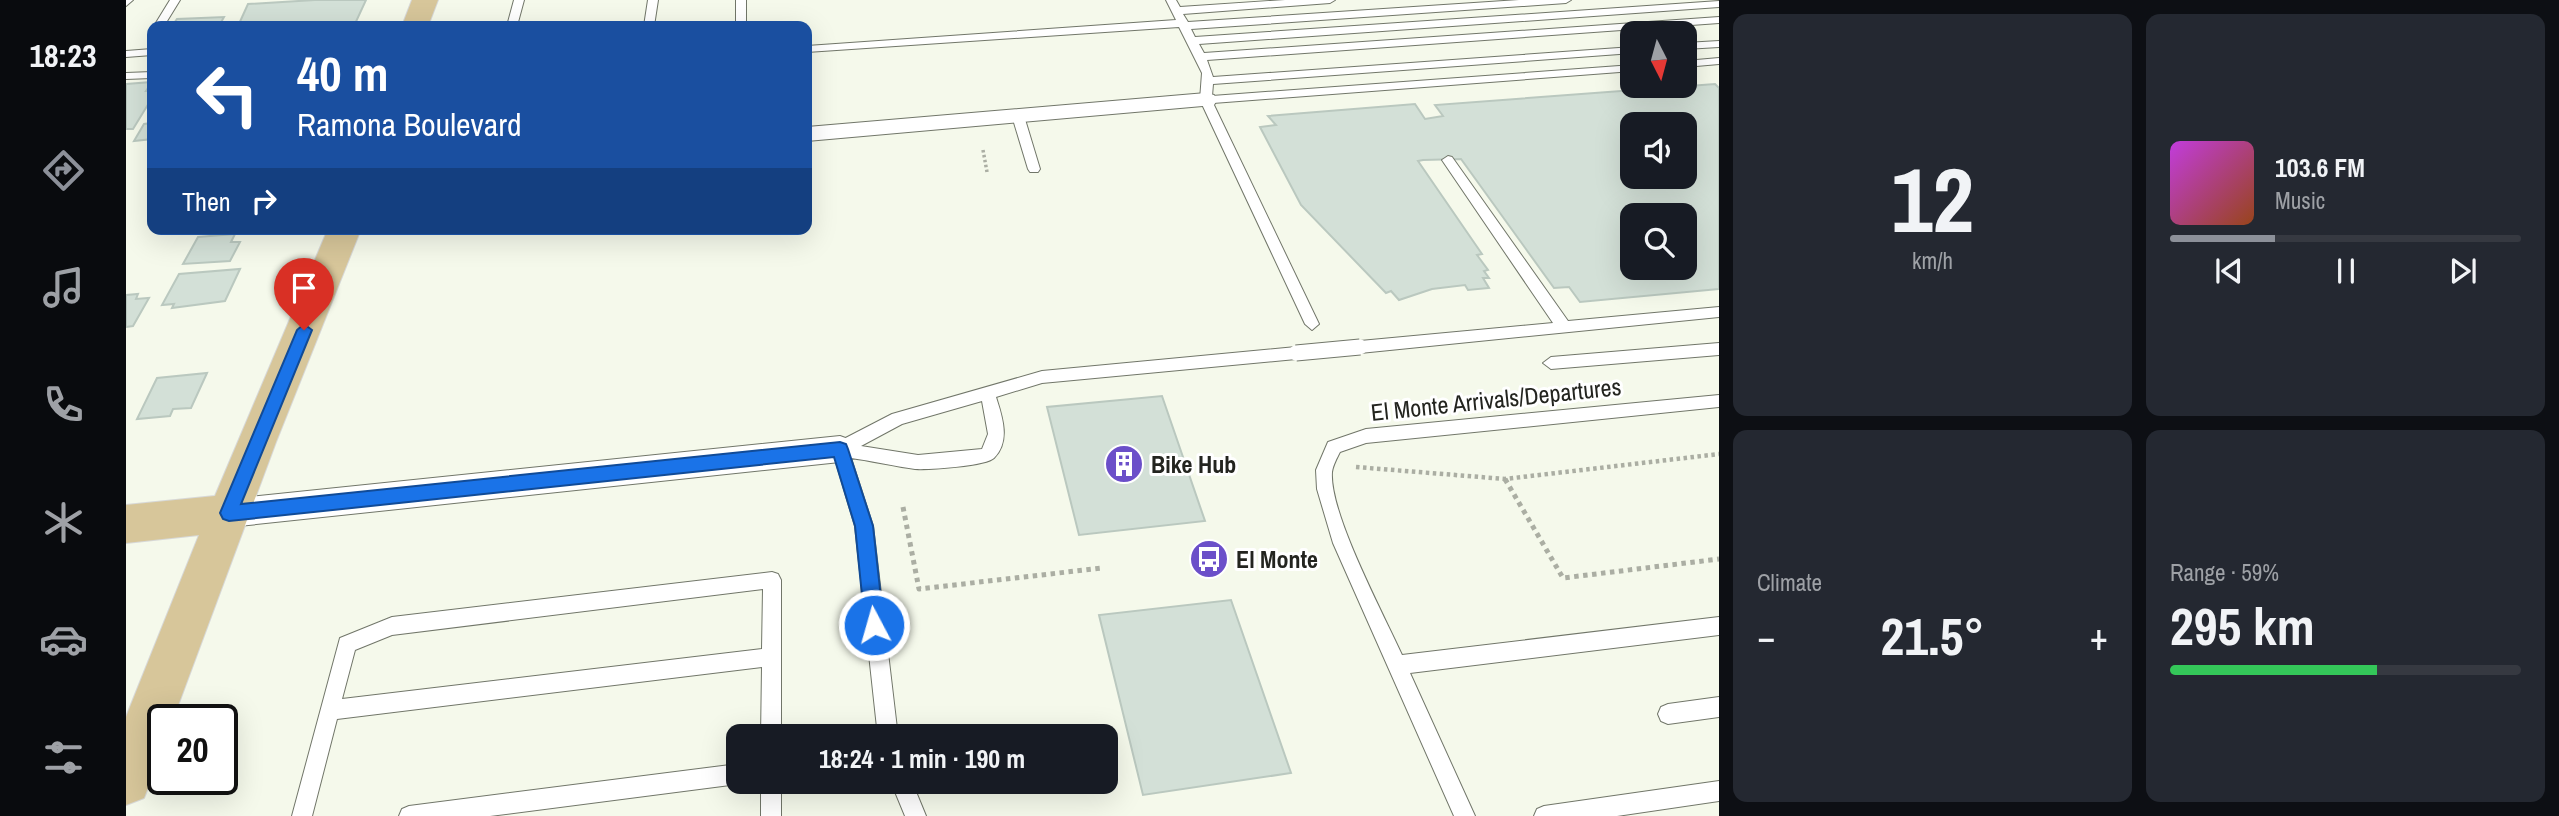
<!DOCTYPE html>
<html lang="en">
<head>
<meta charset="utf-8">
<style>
  :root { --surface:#171b24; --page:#242831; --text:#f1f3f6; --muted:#9ea1a6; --line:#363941; --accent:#8c9099 }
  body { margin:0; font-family:"Archivo Narrow",sans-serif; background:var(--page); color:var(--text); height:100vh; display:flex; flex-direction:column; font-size:26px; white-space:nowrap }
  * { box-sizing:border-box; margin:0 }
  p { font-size:23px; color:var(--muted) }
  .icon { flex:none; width:38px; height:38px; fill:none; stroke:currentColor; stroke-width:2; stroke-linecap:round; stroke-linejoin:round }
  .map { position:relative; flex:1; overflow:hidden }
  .drawer { display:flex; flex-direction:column; gap:14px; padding:14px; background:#0d0f14; width:840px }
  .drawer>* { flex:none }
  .guide { position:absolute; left:21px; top:21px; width:665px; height:214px; border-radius:14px; box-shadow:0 7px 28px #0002; background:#1a4fa0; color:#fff; overflow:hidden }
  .needle { width:46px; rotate:174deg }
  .fabs { position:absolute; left:1494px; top:21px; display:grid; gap:14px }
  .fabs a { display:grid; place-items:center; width:77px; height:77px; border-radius:14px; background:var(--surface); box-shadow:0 7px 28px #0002; font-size:35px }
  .speed { position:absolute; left:21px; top:704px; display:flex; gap:14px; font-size:35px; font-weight:700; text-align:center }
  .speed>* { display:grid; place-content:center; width:91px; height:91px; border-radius:50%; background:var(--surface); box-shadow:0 7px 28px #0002; line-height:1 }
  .speed .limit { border:4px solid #111; border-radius:10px; background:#fff; color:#111 }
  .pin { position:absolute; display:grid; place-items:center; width:60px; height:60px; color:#fff; margin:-72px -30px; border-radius:50% 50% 50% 0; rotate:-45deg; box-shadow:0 0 7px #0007 }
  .pin .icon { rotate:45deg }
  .me { position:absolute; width:77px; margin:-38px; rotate:354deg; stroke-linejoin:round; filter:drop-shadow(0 0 5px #0008) }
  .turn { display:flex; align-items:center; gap:24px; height:147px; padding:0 35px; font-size:32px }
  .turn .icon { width:91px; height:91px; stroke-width:2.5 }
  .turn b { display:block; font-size:49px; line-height:60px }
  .then { display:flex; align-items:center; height:66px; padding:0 35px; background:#0003; gap:14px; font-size:26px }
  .big { font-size:52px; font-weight:700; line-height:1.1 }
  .drawer .tile { flex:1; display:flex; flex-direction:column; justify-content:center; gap:10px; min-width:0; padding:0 24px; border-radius:14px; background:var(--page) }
  .drawer .dial { align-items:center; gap:0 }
  .dial b { font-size:91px; line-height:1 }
  .song { display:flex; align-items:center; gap:21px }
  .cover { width:84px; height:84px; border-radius:10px; background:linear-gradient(135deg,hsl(290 70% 55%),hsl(20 70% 35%)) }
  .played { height:7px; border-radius:4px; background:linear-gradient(90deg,var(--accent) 30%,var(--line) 30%) }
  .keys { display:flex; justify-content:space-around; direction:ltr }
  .heat { display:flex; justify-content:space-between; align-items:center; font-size:38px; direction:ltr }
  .charge { height:10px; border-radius:5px; background:linear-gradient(90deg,#34c759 59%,var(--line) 0) }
  .drawer .tiles { flex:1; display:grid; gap:14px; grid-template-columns:repeat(2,1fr) }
  .trip { position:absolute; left:600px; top:724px; width:392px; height:70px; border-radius:14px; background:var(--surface); box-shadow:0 7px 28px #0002; font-weight:700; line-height:70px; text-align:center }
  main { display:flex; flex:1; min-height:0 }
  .tabs { display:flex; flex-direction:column; width:126px; justify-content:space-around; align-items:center; background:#090b0e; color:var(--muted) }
  .tabs .icon { width:49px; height:49px }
  .tabs .on { color:var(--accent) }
  .tabs b { font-size:32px; color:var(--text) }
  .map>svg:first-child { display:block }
</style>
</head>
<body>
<main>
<nav class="tabs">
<b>18:23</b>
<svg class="icon on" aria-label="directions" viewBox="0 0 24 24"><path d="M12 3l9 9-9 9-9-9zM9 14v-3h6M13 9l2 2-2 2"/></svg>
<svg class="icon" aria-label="music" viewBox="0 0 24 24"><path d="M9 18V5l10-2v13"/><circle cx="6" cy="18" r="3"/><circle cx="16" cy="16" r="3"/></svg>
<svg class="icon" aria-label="phone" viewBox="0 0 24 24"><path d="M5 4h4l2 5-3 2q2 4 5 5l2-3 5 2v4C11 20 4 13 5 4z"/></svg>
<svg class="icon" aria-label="climate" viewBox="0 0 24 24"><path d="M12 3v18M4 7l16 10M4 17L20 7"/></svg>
<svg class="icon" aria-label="car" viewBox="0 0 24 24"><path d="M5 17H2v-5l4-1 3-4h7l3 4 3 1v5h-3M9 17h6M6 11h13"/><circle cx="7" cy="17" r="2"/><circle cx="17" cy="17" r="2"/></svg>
<svg class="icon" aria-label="filters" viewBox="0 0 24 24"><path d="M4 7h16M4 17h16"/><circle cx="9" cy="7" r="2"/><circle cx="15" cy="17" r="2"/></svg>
</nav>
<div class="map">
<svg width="1593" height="816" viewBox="0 0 1593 816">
  <rect width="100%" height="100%" fill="#f5f9eb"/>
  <!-- building -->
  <path fill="#d3e0d7" stroke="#bac8bf" stroke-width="2" fill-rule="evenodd" d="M 189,0 L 240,0 L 228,26 L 112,26 L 122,4 Z
    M 98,17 L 93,26 L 46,26 L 51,19 Z
    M 26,82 L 20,91 L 26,91 L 26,98 L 7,129 L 0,129 L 0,84 Z
    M 1589,84 L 1593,88 L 1593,289 L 1454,302 L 1443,287 L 1428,288 L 1335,159 L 1297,160 L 1292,161 L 1356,254 L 1351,255 L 1362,270 L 1358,271 L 1363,278 L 1357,278 L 1363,288 L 1342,290 L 1339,285 L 1306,289 L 1273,300 L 1265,291 L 1260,293 L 1175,205 L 1134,127 L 1150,125 L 1142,116 L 1289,104 L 1299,119 L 1317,116 L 1309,105 ZM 1507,124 L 1559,124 L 1559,177 L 1507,177 ZM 1507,215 L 1559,215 L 1559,268 L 1507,268 Z
    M 26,123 L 26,139 L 8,141 L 18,124 Z
    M 109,234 L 105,242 L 114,242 L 104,261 L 57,264 L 72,237 Z
    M 114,269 L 99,301 L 46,308 L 48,304 L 36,305 L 53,274 Z
    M 12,294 L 10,299 L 23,298 L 7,326 L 0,327 L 0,295 Z
    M 81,373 L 65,408 L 47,409 L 44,416 L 11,419 L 31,378 Z
    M 1036,396 L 1079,521 L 953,535 L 921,407 Z
    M 1105,600 L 1165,773 L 1017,795 L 973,615 Z"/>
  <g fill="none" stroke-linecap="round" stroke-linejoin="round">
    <defs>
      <path id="service" d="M 0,0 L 7,0 L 0,6 Z
        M 44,0 L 54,0 L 38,26 L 28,26 Z
        M 388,0 L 398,0 L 391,26 L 381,26 Z
        M 522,0 L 532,0 L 528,26 L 518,26 Z
        M 610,0 L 620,0 L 620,26 L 610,26 Z
        M 1040,0 L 1050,0 L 1054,7 L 1159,0 L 1209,0 L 1204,3 L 1057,14 L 1062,22 L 1393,0 L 1445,0 L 1440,3 L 1065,29 L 1069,37 L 1593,1 L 1593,7 L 1073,44 L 1078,53 L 1593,17 L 1593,23 L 1081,60 L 1087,77 L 1507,47 L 1507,53 L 1087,84 L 1086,96 L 1507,65 L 1507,71 L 1087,103 L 1193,324 L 1186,330 L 1179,324 L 1074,100 L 1076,73 L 1053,27 L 681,52 L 681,46 L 1050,20 Z
        M 1593,41 L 1593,47 L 1559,49 L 1559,43 Z
        M 26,49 L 26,55 L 0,57 L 0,51 Z
        M 1593,58 L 1593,64 L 1559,67 L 1559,61 Z
        M 26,72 L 26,78 L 0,79 L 0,73 Z
        M 892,112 L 898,116 L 914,169 L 912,172 L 904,172 L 902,169 L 886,116 Z
        M 1322,156 L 1326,157 L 1442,321 L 1593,307 L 1593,317 L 1234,353 L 1229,351 L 1227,347 L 1229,343 L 1234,341 L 1427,323 L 1316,160 Z
        M 1593,343 L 1593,355 L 1425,369 L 1417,363 L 1425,357 Z
        M 1170,347 L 1178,353 L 1170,359 L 916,383 L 870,397 C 876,416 885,441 868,458 C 860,466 802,470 789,469 C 768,466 746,461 725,458 L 747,526 L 772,737 L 752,737 L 729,526 L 706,449 L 708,444 L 766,414 L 916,371 ZM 856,401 L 862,434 L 856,449 L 792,455 L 735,446 L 776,424 Z
        M 1593,395 L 1593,407 L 1240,443 L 1214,452 C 1211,458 1207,465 1206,472 C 1203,513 1258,615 1276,655 L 1593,617 L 1593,635 L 1284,673 L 1349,816 L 1328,816 L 1207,543 L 1191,489 L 1190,470 L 1202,442 L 1240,429 Z
        M 646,572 L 652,574 L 655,580 L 655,737 L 635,737 L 636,667 L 211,719 L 186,816 L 166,816 L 214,638 L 266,617 ZM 637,589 L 636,649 L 216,699 L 229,650 L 266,635 Z
        M 1593,697 L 1593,717 L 1542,724 L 1535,721 L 1532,714 L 1535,707 L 1542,704 Z
        M 612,764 L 612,782 L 617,782 L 612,784 L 364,816 L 273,816 L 276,809 L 283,806 Z
        M 1593,781 L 1593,801 L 1491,816 L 1408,816 L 1411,809 L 1418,806 Z
        M 635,782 L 655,782 L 655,816 L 635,816 Z
        M 765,782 L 786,782 L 800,816 L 779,816 Z"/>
      <path id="minor" d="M 1080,93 L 1088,95 L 1091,100 L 1088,105 L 681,141 L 681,127 Z
        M 714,436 L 725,440 L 729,449 L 725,458 L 714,462 L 103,527 L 92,523 L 87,513 L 92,503 L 103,499 Z"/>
      <path id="primary" d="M 286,0 L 312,0 L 302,26 L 276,26 Z
        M 202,229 L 235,229 L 150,442 L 47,719 L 37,719 C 37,753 30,767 18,798 L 0,805 L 0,717 L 73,535 L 0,543 L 0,505 L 89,496 Z"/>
    </defs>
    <!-- service casing -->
    <use href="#service" stroke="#717669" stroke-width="2"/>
    <!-- minor casing -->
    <use href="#minor" stroke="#717669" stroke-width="2"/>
    <!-- primary casing -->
    <use href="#primary" stroke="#d7d8d7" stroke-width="2"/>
    <!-- path-far2 -->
    <path stroke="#abaea3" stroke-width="3.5" stroke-dasharray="2.5 2.5" stroke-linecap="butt" d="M 857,150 L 861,172"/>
    <!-- path-far1 -->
    <path stroke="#abaea3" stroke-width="4.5" stroke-dasharray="3.5 3.5" stroke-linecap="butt" d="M 1230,467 L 1379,479
      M 1380,481 L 1379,479 L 1593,454"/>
    <!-- path -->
    <path stroke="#abaea3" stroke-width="5" stroke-dasharray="4.5 4.5" stroke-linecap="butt" d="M 1379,479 L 1437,578 L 1593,559
      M 777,507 L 793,589 L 976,568"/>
    <!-- service -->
    <use href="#service" fill="#fff" fill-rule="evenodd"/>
    <!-- minor -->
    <use href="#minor" fill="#fff" fill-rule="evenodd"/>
    <!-- primary -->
    <use href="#primary" fill="#d7c69a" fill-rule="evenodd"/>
    <defs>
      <path id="service-bridge" d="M 1170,353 L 1234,347"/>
    </defs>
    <!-- service-bridge casing -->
    <use href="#service-bridge" stroke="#717669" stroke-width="17" stroke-linecap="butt"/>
    <!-- service-bridge -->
    <use href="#service-bridge" stroke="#fff" stroke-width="15"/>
  </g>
  <!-- route -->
  <path fill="#1a73e8" stroke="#114b97" stroke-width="2" d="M 178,324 L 186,330 L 115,504 L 714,442 L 720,444 L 722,449 L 747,526 L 758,625 L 755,632 L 748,634 L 742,632 L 739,625 L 729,526 L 708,457 L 103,521 L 97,519 L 94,513 L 171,330 Z"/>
  <!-- icons -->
  <defs>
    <symbol id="building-disc" viewBox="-11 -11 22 22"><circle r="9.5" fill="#6b4fc9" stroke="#fff"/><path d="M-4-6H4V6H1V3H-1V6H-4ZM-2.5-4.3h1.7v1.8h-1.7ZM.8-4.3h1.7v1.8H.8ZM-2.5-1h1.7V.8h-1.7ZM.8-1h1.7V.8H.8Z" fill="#fff"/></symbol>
    <symbol id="bus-disc" viewBox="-11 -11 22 22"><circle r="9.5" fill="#6b4fc9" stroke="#fff"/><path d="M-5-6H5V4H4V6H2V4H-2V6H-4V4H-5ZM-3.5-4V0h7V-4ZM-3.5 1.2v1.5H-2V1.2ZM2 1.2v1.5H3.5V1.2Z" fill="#fff"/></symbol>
  </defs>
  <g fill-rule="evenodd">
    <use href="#building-disc" x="976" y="442" width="44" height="44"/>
    <use href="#bus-disc" x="1061" y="537" width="44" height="44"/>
  </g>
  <g text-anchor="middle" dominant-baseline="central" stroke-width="6" stroke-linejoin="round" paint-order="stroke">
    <!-- street labels -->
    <g font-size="24" fill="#23241f" stroke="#fff">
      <text transform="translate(1370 399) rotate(-6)">El Monte Arrivals/Departures</text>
    </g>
    <!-- poi labels -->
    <g font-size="24" font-weight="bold" fill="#23241f" stroke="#fff" text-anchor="start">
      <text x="1025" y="464">Bike Hub</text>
      <text x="1110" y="559">El Monte</text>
    </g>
  </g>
</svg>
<div class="fabs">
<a><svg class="needle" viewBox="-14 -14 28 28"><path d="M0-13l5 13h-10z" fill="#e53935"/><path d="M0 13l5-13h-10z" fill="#9ea1a6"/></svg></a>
<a><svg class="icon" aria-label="sound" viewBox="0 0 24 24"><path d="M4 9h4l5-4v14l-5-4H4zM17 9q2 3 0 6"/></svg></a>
<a><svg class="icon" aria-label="search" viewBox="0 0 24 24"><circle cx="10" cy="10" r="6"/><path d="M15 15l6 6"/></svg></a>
</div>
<div class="speed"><div class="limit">20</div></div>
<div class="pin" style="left:178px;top:330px;background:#d93025"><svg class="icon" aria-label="arrive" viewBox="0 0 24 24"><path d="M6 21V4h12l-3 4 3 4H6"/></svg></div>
<svg class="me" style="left:748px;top:625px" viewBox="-20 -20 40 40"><circle r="17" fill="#1a73e8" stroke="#fff" stroke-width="3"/><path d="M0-11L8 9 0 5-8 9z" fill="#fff"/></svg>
<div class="trip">18:24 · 1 min · 190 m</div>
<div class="guide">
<div class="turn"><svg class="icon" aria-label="left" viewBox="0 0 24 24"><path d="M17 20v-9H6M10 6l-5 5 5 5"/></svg><div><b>40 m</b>Ramona Boulevard</div></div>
<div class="then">Then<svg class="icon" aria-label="right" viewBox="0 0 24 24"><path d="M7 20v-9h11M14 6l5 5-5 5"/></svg></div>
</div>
</div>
<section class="drawer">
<div class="tiles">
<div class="tile dial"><b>12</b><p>km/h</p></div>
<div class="tile">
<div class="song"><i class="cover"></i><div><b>103.6 FM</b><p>Music</p></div></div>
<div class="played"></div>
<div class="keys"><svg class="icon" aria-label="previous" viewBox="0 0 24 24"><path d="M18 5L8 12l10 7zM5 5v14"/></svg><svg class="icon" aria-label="pause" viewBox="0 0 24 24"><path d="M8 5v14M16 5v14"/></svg><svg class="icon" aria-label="next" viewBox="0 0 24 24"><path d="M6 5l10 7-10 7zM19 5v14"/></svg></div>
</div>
<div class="tile"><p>Climate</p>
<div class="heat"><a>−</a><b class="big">21.5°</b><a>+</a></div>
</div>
<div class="tile"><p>Range · 59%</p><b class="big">295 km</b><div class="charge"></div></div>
</div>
</section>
</main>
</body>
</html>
